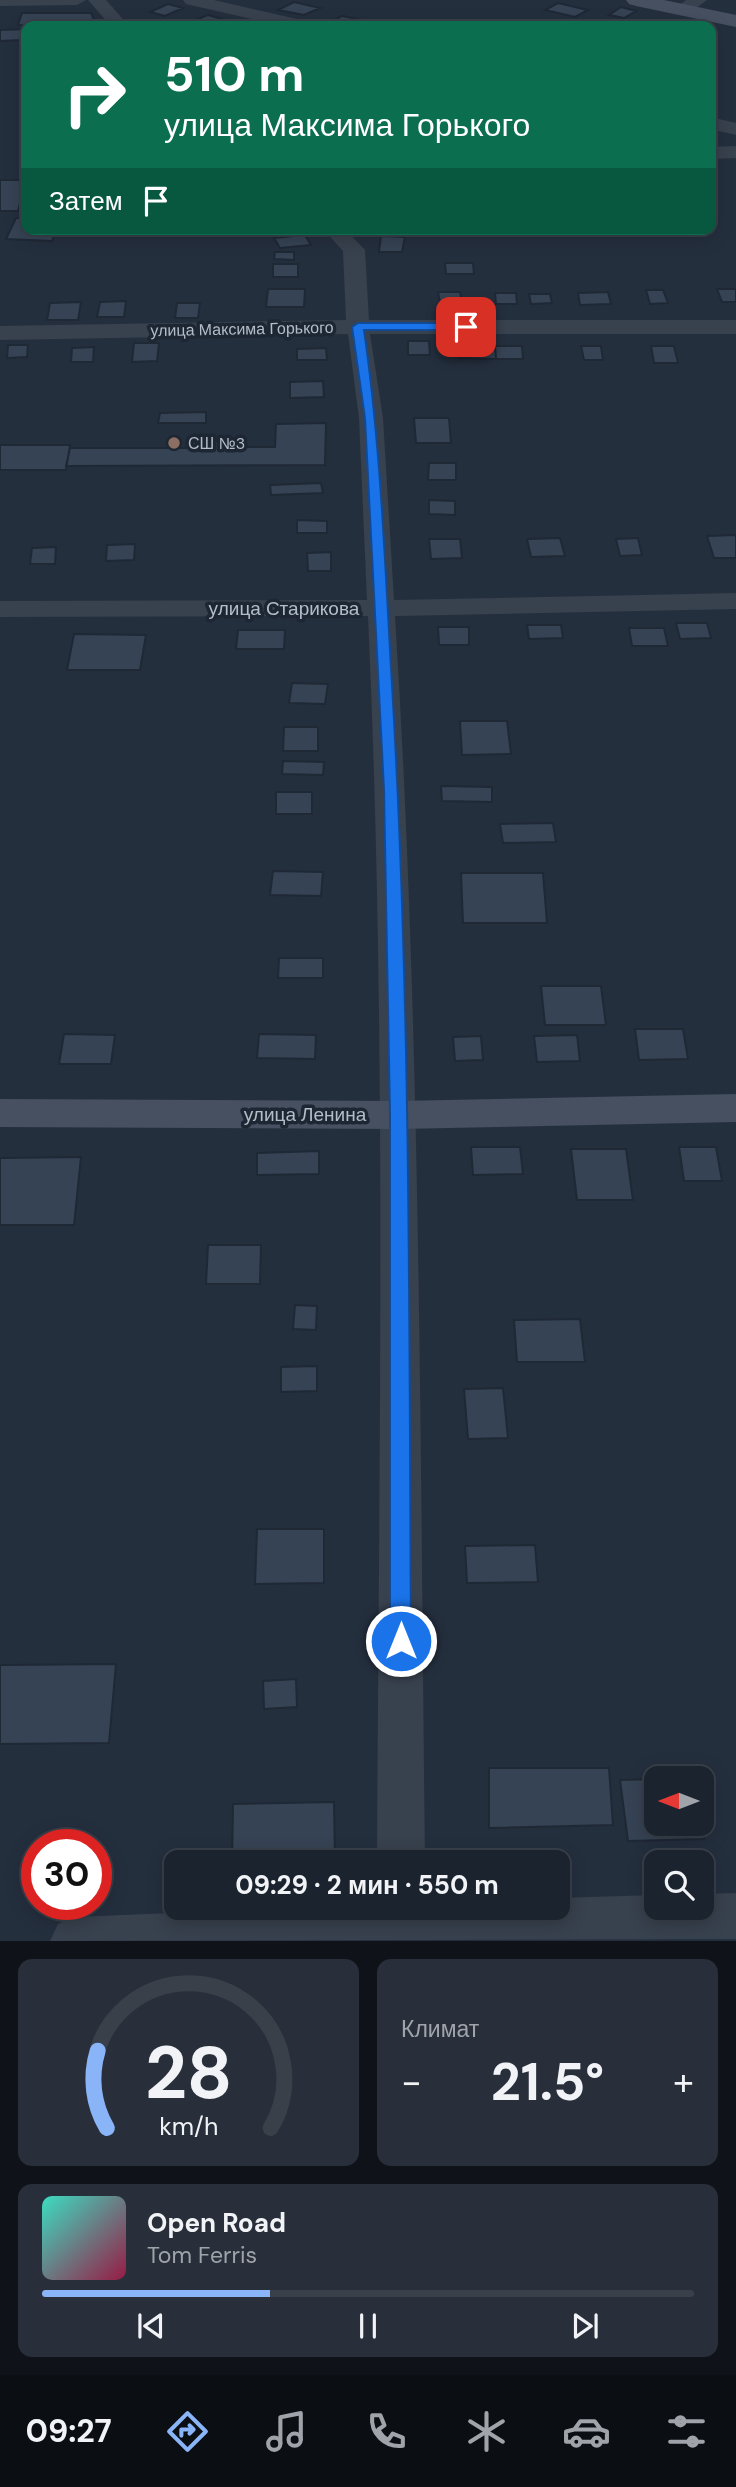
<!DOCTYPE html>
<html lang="ru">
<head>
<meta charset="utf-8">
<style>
  :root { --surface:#1b232e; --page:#282f3a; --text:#f1f3f6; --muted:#a0a4aa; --line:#39404a; --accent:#8ab4f8 }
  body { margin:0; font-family:"DM Sans",sans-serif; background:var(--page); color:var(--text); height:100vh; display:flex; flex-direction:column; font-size:26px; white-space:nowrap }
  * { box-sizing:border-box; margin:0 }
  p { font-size:23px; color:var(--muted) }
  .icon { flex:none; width:38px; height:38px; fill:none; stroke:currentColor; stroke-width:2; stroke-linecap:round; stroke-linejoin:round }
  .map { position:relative; height:1941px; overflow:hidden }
  .side { display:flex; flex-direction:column; gap:18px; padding:18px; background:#0f1319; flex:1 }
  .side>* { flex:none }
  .hud { position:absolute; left:21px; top:21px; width:695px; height:214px; border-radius:14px; box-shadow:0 4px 18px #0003,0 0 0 2px var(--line); background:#0b6e4f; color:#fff; overflow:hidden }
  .needle { width:46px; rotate:270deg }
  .buttons { position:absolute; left:644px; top:1766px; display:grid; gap:14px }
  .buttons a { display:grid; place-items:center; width:70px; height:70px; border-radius:14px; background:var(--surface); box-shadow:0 4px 18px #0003,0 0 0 2px var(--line); font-size:35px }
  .speed { position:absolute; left:21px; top:1829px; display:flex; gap:14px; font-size:35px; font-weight:700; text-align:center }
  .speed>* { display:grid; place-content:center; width:91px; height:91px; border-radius:50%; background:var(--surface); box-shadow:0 4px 18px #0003,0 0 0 2px var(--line); line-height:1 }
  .speed .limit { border:10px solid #d22; background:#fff; color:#111 }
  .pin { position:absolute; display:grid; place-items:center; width:60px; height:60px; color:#fff; margin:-30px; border-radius:14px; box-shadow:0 4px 10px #0006 }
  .me { position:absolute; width:77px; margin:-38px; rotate:0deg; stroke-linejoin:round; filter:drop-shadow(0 0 5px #0008) }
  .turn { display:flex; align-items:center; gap:24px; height:147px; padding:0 28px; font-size:32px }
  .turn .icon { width:91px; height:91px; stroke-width:2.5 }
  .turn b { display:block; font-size:49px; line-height:60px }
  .then { display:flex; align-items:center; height:66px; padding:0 28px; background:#0003; gap:14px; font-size:26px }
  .big { font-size:52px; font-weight:700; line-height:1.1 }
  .side .tile { flex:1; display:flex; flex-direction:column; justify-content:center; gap:10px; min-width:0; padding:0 24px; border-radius:14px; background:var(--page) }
  .side .dial { align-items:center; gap:0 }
  .dial svg { height:182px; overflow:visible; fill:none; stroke:var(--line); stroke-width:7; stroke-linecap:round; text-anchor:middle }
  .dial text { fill:var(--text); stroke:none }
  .song { display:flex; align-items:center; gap:21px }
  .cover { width:84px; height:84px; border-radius:10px; background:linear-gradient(135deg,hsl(170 70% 55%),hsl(340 70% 35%)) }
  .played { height:7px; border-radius:4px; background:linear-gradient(90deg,var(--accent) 35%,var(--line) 35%) }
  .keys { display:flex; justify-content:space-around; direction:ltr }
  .heat { display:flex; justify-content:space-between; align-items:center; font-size:38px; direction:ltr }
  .side .tiles { flex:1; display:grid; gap:18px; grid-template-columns:1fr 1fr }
  .tile:last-child { grid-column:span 2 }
  .trip { position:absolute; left:164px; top:1850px; width:406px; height:70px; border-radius:14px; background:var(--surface); box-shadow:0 4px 18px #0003,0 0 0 2px var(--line); font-weight:700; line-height:70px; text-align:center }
  .menu { display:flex; height:112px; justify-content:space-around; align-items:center; background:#0b0e12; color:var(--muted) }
  .menu .icon { width:49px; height:49px }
  .menu .active { color:var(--accent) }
  .menu b { font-size:32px; color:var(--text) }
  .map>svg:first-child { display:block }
</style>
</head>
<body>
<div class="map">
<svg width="736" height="1941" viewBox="0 0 736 1941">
  <rect width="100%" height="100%" fill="#242f3e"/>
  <!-- building -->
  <path fill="#364354" stroke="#1f2835" stroke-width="2" d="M 294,2 L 320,8 L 304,15 L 278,10 Z
    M 558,3 L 588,10 L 575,17 L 545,10 Z
    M 168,4 L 183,8 L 165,16 L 150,12 Z
    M 621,7 L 636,11 L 624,18 L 609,15 Z
    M 22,13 L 91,13 L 97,26 L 18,25 Z
    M 208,15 L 222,19 L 206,25 L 193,21 Z
    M 342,16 L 362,20 L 352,26 L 330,22 Z
    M 26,29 L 23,40 L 0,41 L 0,30 Z
    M 0,180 L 26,180 L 18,211 L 0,211 Z
    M 16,218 L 26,218 L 26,229 L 57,229 L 52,241 L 6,239 Z
    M 305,235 L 311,245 L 280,248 L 274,238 Z
    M 381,236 L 405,237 L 402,252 L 379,252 Z
    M 275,252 L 294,252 L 294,260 L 274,259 Z
    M 445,263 L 473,263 L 474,274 L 446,274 Z
    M 273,264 L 298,264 L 298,277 L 273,277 Z
    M 268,289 L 305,289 L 304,307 L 266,307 Z
    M 717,289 L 736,289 L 736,302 L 722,302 Z
    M 646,290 L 663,290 L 668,303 L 650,304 Z
    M 438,292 L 460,292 L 462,302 L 440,303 Z
    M 608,292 L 611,304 L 580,305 L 578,293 Z
    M 495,293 L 516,293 L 517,304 L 496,304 Z
    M 529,294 L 550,294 L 552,303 L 531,304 Z
    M 126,301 L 124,317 L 97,317 L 100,302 Z
    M 81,302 L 78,320 L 47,320 L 50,303 Z
    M 177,303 L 200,303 L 198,318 L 175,318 Z
    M 408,341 L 429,341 L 430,355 L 408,355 Z
    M 134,343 L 159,343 L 157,361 L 132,362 Z
    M 8,345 L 28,345 L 27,357 L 7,358 Z
    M 459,346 L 495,346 L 496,359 L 459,358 Z
    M 495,346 L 522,346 L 523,359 L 496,359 Z
    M 581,346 L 601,346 L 603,360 L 584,360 Z
    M 651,346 L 674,346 L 678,363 L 654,363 Z
    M 94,347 L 93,362 L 71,362 L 72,348 Z
    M 326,348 L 327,360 L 297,360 L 297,349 Z
    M 323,381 L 324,397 L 290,398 L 290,382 Z
    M 206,412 L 206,423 L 158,423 L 160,413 Z
    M 414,418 L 449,418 L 451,443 L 416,443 Z
    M 326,423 L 325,465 L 66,466 L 70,448 L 188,448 L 189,442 L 219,441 L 218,447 L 275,447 L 276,424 Z
    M 0,445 L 70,445 L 66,470 L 0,470 Z
    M 429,463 L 456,463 L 456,480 L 428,480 Z
    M 321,483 L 323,493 L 271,495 L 270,485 Z
    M 429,500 L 455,501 L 455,515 L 429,514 Z
    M 297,520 L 327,521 L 327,533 L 297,533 Z
    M 736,535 L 736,558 L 714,558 L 707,536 Z
    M 560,538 L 565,556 L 531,557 L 527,539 Z
    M 638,538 L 642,555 L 620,556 L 616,539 Z
    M 429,539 L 460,539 L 462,558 L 431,559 Z
    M 135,544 L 134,560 L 106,561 L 107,545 Z
    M 56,547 L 55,564 L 30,564 L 32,548 Z
    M 331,552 L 331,571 L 308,571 L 307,553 Z
    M 676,623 L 707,623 L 711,638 L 680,639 Z
    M 527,625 L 561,625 L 563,638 L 529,639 Z
    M 438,627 L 469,627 L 469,645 L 439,645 Z
    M 629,628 L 664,628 L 668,646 L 632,646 Z
    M 238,630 L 285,630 L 284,649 L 236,649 Z
    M 74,634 L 146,635 L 140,670 L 67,670 Z
    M 292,683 L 328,684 L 325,704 L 289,703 Z
    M 460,721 L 507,721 L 511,754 L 462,755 Z
    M 284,727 L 318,727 L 318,751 L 283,751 Z
    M 283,761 L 324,762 L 323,775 L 282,774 Z
    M 441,786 L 492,787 L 492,802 L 442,801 Z
    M 276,792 L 312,792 L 312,814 L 276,814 Z
    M 553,823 L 556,842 L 503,843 L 500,824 Z
    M 273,871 L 323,872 L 321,896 L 270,895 Z
    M 461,873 L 543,873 L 547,923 L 463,923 Z
    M 279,958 L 323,958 L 323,978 L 278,978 Z
    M 541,986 L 601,986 L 606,1025 L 545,1025 Z
    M 635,1029 L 683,1029 L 688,1059 L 639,1060 Z
    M 64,1034 L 115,1035 L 111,1064 L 59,1064 Z
    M 259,1034 L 316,1035 L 315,1059 L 257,1058 Z
    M 577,1035 L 580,1061 L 537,1062 L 534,1036 Z
    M 481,1036 L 483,1060 L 455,1061 L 453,1037 Z
    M 471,1147 L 520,1147 L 523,1174 L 473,1175 Z
    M 679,1147 L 716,1147 L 722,1181 L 684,1181 Z
    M 571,1149 L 626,1149 L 633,1200 L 577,1200 Z
    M 319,1151 L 319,1174 L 257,1175 L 257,1153 Z
    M 81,1157 L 74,1225 L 0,1225 L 0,1158 Z
    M 208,1245 L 261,1245 L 260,1284 L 206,1284 Z
    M 295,1305 L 317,1306 L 316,1330 L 293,1329 Z
    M 580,1319 L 585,1362 L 517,1362 L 514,1320 Z
    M 317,1366 L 317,1391 L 281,1392 L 281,1367 Z
    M 503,1388 L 508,1438 L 468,1439 L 464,1389 Z
    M 257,1529 L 324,1529 L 324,1583 L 255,1584 Z
    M 535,1545 L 538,1582 L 467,1583 L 465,1546 Z
    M 116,1664 L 109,1743 L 0,1744 L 0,1665 Z
    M 296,1679 L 297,1707 L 264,1709 L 263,1681 Z
    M 489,1768 L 609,1768 L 613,1825 L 489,1828 Z
    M 656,1779 L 656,1824 L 702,1824 L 704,1839 L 628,1841 L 620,1780 Z
    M 334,1802 L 335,1862 L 232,1862 L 233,1804 Z"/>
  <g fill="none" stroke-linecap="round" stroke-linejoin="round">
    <!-- street -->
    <path fill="#38414e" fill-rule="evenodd" d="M 0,0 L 86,0 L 77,5 L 0,6 Z
      M 88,0 L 106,0 L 129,26 L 111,26 Z
      M 183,0 L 214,0 L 310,22 L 313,26 L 283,26 L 186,4 Z
      M 686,0 L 707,0 L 688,14 L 676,14 L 673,10 Z
      M 710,117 L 736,123 L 736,135 L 710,129 Z
      M 736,146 L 736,158 L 710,159 L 710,147 Z
      M 323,229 L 345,229 L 365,250 L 369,320 L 736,320 L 736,334 L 370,334 L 383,418 L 394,600 L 736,593 L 736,609 L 395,616 C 421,1031 420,1446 425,1862 L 377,1862 C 379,1447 387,1031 368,616 L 0,617 L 0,601 L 367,600 L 359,418 L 348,334 L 0,340 L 0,326 L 346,320 L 343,251 Z
      M 736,1893 L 736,1939 L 50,1941 L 58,1924 L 75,1917 L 294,1908 L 558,1908 L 558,1898 L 656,1895 L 656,1908 L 702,1908 L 702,1894 Z"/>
    <!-- secondary -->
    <path fill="#465061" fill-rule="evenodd" d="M 626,0 L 664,0 L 736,15 L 736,27 L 636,6 L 629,4 Z
      M 736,1094 L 736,1122 L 399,1129 L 0,1127 L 0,1099 L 399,1101 Z"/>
  </g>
  <!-- route -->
  <path fill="#1a73e8" stroke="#114b97" stroke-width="2" d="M 358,323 L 466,323 L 471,327 L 466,330 L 364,330 C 381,447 385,566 392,685 C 411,1003 409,1322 411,1641 L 408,1647 L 401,1650 L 393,1647 L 390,1641 L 390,1115 L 384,790 L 365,418 L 352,327 Z"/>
  <!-- markers -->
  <circle fill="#8d6e63" stroke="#1d2633" stroke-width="2.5" cx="174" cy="443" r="7"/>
  <g text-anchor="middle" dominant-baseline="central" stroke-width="7" stroke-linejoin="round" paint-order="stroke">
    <!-- far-street labels -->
    <g font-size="16" fill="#b4bcc9" stroke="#1d2633">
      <text transform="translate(242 329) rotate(-1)">улица Максима Горького</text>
    </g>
    <!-- far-poi labels -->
    <g font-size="16" fill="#b4bcc9" stroke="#1d2633" text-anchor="start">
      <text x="188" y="443">СШ №3</text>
    </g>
    <!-- street labels -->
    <g font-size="19" fill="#b4bcc9" stroke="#1d2633">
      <text x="284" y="608">улица Старикова</text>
      <text x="305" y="1114">улица Ленина</text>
    </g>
  </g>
</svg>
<div class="buttons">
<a><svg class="needle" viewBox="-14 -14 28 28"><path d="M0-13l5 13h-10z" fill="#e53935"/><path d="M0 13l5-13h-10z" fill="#a0a4aa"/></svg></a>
<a><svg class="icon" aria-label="search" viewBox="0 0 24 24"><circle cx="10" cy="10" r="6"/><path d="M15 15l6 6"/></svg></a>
</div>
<div class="speed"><div class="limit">30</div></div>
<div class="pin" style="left:466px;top:327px;background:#d93025"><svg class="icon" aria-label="arrive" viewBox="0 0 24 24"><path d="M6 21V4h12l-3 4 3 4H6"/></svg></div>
<svg class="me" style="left:401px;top:1641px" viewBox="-20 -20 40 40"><circle r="17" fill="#1a73e8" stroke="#fff" stroke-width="3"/><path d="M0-11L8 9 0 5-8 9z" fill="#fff"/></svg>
<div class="trip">09:29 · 2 мин · 550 m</div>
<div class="hud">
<div class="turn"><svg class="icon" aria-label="right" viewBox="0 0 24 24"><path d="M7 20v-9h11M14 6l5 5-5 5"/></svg><div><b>510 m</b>улица Максима Горького</div></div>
<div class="then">Затем<svg class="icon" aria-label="arrive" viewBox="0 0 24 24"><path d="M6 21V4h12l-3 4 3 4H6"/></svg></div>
</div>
</div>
<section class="side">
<div class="tiles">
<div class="tile dial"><svg viewBox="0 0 100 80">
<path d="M14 69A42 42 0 1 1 86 69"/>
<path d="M14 69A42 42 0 0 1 10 35" stroke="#8ab4f8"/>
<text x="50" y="56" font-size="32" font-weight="700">28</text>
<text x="50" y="72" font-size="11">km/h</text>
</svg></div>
<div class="tile"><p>Климат</p>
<div class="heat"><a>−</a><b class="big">21.5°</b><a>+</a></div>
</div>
<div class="tile">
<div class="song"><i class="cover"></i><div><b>Open Road</b><p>Tom Ferris</p></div></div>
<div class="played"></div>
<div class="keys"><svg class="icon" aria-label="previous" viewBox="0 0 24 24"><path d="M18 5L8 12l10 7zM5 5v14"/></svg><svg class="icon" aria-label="pause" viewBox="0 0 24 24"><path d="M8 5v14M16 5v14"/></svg><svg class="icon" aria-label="next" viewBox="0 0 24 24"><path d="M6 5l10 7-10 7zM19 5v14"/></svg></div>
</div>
</div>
</section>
<nav class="menu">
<b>09:27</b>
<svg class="icon active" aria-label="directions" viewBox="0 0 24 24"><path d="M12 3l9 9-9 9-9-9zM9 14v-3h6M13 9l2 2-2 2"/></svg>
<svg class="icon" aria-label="music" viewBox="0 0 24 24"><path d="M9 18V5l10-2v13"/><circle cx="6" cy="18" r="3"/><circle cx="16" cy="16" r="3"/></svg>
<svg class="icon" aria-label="phone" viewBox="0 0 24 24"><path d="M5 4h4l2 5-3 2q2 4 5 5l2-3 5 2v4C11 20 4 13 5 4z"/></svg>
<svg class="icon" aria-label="climate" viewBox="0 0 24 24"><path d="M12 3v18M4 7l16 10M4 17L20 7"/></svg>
<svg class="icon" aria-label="car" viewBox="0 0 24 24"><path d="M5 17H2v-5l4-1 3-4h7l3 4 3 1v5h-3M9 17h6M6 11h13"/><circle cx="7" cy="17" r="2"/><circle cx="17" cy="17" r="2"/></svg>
<svg class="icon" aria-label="filters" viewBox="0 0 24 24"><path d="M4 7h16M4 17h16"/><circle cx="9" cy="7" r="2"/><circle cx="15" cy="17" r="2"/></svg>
</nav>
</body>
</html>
